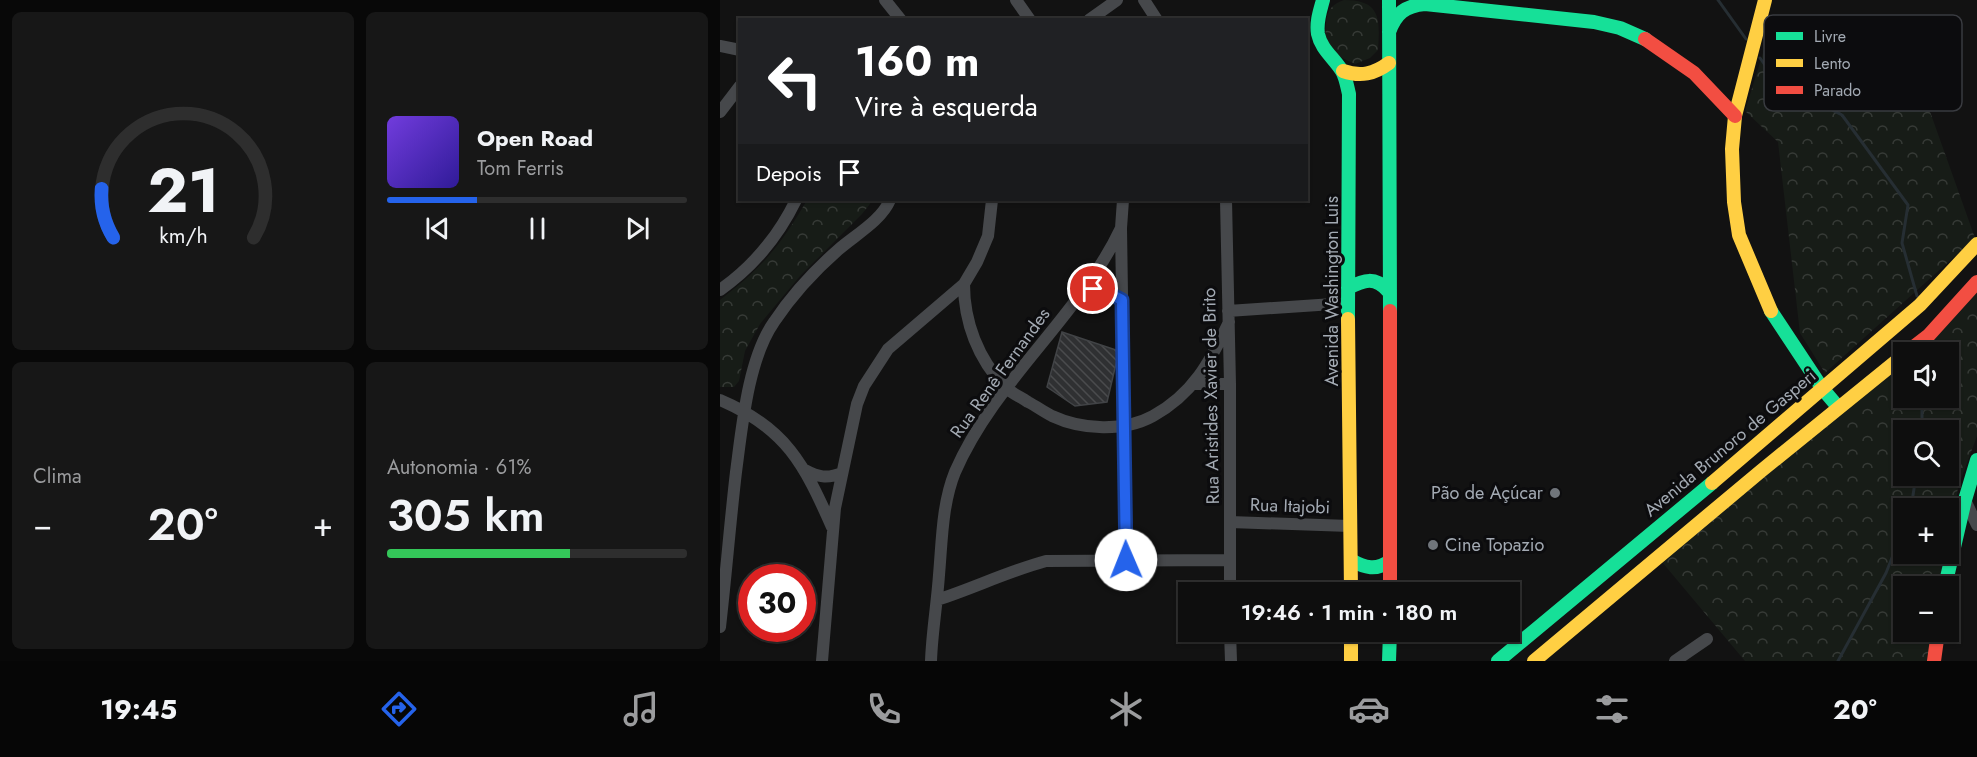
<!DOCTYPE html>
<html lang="pt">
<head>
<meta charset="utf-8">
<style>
  :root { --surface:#0e0e0e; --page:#171717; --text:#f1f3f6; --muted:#9b9c9e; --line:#2e2e2e; --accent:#2563eb }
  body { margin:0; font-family:Jost,sans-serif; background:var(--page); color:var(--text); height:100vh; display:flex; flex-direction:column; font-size:22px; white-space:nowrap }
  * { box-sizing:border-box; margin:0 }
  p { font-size:20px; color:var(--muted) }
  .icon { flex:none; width:33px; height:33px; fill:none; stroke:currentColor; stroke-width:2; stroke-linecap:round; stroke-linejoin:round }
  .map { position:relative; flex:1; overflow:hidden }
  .sheet { display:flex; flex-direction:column; gap:12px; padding:12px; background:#080808; width:720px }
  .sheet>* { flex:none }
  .top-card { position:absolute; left:18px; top:18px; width:570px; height:183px; border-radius:0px; box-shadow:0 2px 4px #0004,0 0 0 2px var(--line); background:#202124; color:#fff; overflow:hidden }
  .controls { position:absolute; left:1173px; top:342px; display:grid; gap:12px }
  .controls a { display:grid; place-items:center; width:66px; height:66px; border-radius:0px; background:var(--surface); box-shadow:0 2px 4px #0004,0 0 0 2px var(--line); font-size:30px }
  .speed { position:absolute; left:18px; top:564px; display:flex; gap:12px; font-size:30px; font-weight:700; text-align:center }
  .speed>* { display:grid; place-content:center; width:78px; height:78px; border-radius:50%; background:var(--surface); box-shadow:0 2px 4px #0004,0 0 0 2px var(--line); line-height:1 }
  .speed .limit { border:9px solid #d22; background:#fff; color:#111 }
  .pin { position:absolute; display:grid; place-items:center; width:51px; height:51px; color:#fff; margin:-26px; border:3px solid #fff; border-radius:50%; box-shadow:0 2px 6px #0007 }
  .me { position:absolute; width:66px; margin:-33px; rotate:359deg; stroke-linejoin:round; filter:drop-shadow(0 0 4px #0008) }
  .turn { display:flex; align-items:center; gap:21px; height:126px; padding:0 18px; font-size:27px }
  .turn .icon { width:78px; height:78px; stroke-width:2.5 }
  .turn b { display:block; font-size:42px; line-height:51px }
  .then { display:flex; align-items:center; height:57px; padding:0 18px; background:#0003; gap:12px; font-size:22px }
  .big { font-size:45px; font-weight:600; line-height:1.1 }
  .sheet .widget { flex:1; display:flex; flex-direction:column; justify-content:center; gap:9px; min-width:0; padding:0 21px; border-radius:9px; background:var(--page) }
  .sheet .dial { align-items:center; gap:0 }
  .dial svg { height:156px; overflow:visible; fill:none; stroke:var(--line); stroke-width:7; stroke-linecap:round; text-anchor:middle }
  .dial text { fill:var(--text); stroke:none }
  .song { display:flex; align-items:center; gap:18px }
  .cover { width:72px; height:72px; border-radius:9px; background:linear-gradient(135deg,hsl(260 70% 55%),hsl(250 70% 35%)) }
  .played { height:6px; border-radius:3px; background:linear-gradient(90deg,var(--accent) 30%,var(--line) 30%) }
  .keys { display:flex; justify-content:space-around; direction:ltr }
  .heat { display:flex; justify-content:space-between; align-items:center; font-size:33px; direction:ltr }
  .charge { height:9px; border-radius:4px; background:linear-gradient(90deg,#34c759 61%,var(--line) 0) }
  .sheet .tiles { flex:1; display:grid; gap:12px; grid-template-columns:repeat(2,1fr) }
  .trip { position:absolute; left:458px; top:582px; width:342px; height:60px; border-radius:0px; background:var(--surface); box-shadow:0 2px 4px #0004,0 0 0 2px var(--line); font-weight:600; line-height:60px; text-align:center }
  .tabs { display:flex; height:96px; justify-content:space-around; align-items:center; background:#060606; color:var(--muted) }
  .tabs .icon { width:42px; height:42px }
  .tabs .active { color:var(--accent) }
  .tabs b { font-size:27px; color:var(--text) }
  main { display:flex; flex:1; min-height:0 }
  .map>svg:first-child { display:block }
</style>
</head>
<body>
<main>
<section class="sheet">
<div class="tiles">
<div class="widget dial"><svg viewBox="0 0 100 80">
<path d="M14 69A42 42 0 1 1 86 69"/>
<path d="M14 69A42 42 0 0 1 8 44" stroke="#2563eb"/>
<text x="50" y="56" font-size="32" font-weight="700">21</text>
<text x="50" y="72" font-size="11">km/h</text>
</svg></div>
<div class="widget">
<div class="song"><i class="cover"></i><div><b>Open Road</b><p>Tom Ferris</p></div></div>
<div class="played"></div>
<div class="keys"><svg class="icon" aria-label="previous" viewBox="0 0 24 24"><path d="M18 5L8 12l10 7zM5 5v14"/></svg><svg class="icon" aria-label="pause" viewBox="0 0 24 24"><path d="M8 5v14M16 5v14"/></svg><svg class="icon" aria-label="next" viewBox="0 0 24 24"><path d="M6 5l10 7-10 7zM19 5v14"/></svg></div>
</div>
<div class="widget"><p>Clima</p>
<div class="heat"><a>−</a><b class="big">20°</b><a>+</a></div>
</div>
<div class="widget"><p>Autonomia · 61%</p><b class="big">305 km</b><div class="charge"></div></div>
</div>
</section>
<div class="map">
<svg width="1257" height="661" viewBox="0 0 1257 661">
  <defs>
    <pattern id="park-crowns" width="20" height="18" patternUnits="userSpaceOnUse" patternTransform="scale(1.5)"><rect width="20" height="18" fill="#171c17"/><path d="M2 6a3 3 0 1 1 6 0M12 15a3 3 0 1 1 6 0" fill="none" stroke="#363a36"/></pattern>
    <pattern id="building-back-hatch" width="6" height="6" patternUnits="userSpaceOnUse" patternTransform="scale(1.5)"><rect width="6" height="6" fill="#2f3032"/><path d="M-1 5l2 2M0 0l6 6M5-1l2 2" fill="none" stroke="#4a4b4d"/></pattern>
  </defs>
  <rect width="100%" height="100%" fill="#121212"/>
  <!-- park -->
  <path fill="url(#park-crowns)" fill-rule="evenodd" d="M 624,0 C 661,0 660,19 658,50 L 650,58 L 635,64 L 618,56 L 605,40 C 607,21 603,7 624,0 Z
    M 1051,27 L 1203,92 L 1255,238 L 1105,373 L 1080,333 L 1058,142 L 1025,111 Z
    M 87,200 L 153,200 L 142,214 L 80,276 L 40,324 L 25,351 L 19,381 L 14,387 L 0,387 L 0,300 C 42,268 61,245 87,200 Z
    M 1257,287 L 1257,436 L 1238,487 L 1229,552 L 1228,508 L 1184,508 L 1184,554 L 1228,554 L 1223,586 L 1184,586 L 1184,632 L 1217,632 L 1213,661 L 1025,661 L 942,562 L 1183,361 L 1184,398 L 1228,398 L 1228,352 L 1193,352 ZM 1184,430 L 1228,430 L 1228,476 L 1184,476 Z"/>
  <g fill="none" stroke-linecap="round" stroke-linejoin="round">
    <!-- stream -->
    <path stroke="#262e33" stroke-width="3" d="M 998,0 L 1026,39
      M 1040,58 L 1057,82 L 1122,115 L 1188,205 L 1182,243 L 1197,296
      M 1202,398 L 1202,430
      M 1191,508 L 1196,476
      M 1118,661 L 1166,573 L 1184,527"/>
  </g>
  <!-- building -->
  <path fill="url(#building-back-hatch)" stroke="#414346" stroke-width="1.5" d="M 342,332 L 399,351 L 387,402 L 355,406 L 327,387 Z"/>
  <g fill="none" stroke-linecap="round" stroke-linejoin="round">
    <!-- street -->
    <path stroke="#46484b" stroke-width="12" d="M 165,0 L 181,20
      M 296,0 L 310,20
      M 424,0 L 437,20
      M 369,20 L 397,0
      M 0,46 L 20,50
      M 0,112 L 20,86
      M 403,200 L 401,228 L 406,560
      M 506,200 L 510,384 L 510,592
      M 244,284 C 244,322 258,359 285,387 C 291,393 301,397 308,402 C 316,406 324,412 332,416 C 362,430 404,432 433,416 C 473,394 490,362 509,322
      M 0,290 C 34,266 58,237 76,200
      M 365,291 L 381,289 L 402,300
      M 508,311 L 628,303
      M 473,384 L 510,384
      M 0,400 C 66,428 84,464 112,527
      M 85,470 C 98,477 107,479 122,473
      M 1245,500 L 1257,525
      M 510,522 L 630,526
      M 217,600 C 254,588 289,571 326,561 L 510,560
      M 0,627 C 6,575 10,523 16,472 C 22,427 28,359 54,322 C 72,295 94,271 118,250 C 135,235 161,221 170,200
      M 510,632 L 511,661
      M 102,661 L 115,508 L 137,404 L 144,386 L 168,349 L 244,284 L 257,262 L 268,236 L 272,200
      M 211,661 C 212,632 217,604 219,575 C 222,541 222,504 235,472 C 275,380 359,317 401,228
      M 955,661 L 987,639"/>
    <!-- fast -->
    <path stroke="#16e098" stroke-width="14" d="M 603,0 C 600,11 596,22 598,34 C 601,49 614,58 622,71 C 626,78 627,86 629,94 L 628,319
      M 669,0 L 670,311
      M 669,32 C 676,13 685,6 705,4 L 874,22 L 900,28 L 925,39
      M 628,288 C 644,280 655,276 668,291
      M 1051,311 L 1102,388 L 1118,407
      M 631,560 C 645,568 656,571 670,561
      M 1225,586 L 1245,500 L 1257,460
      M 669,661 L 670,632
      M 778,661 L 992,483"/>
    <!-- slow -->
    <path stroke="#ffcf43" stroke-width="14" d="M 1045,0 L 1015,116 L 1012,149 L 1014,202 L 1019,235 L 1051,311
      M 623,71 C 641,77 654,74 669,63
      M 628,319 L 631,592
      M 992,483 L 1200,305 L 1257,244
      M 631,632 L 631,661
      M 814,661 L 1041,471 L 1184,355"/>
    <!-- jam -->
    <path stroke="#f24e42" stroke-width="14" d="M 925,39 L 974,73 L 1015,116
      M 670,311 L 670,592
      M 1187,352 L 1209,335 L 1257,282
      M 1214,661 L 1218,632"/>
  </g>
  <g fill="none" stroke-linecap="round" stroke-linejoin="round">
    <defs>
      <path id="route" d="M 373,289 L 381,289 L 402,300 L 406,560"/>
    </defs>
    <!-- route casing -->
    <use href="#route" stroke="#184099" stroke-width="15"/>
    <!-- route -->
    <use href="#route" stroke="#2563eb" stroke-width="10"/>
  </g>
  <!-- markers -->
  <g fill="#70757b" stroke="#0c0c0e" stroke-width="2">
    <circle cx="835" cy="493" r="6"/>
    <circle cx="713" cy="545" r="6"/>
  </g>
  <g text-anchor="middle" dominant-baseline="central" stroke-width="6" stroke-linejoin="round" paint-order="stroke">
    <!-- street labels -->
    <g font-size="18" fill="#a3aab3" stroke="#0c0c0e">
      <text transform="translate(612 291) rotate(-90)">Avenida Washington Luis</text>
      <text transform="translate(280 373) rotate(-54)">Rua Renê Fernandes</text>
      <text transform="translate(491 396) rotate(-91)">Rua Aristides Xavier de Brito</text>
      <text transform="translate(1010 443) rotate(-40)">Avenida Brunoro de Gasperi</text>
      <text transform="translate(570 506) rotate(2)">Rua Itajobi</text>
    </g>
    <!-- poi labels -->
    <g font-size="18" fill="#a3aab3" stroke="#0c0c0e" text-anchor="end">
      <text x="823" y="493">Pão de Açúcar</text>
      <text x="725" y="545" text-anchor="start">Cine Topazio</text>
    </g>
  </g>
  <!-- legend -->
  <rect x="1044" y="15" width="198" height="96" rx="9" fill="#0c0c0e" stroke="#393b40" stroke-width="1.5"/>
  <rect x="1056" y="32" width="27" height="8" fill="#16e098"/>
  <rect x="1056" y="59" width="27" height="8" fill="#ffcf43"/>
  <rect x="1056" y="86" width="27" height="8" fill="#f24e42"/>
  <g font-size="16" fill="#a3aab3">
    <text x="1094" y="42">Livre</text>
    <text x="1094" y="69">Lento</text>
    <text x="1094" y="96">Parado</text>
  </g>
</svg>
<div class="controls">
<a><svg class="icon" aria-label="sound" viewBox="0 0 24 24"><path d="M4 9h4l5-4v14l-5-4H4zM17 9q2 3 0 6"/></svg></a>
<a><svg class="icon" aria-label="search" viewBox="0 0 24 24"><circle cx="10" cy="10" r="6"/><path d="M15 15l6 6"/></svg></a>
<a>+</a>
<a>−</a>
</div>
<div class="speed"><div class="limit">30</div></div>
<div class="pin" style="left:373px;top:289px;background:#d93025"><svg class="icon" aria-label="arrive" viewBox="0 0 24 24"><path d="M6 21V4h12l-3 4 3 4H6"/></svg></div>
<svg class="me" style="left:406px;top:560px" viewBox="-20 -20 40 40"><circle r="19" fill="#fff"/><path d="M0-13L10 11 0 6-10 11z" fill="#2563eb"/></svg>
<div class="trip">19:46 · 1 min · 180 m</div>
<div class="top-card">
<div class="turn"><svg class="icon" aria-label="left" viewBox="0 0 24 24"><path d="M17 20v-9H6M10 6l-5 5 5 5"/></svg><div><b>160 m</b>Vire à esquerda</div></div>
<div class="then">Depois<svg class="icon" aria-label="arrive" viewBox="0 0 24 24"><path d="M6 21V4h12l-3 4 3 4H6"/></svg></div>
</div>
</div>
</main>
<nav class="tabs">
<b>19:45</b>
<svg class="icon active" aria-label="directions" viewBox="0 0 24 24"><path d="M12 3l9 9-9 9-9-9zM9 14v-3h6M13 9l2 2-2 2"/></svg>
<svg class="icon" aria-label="music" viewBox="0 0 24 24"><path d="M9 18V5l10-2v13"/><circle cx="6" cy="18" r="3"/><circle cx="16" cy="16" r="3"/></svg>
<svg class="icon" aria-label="phone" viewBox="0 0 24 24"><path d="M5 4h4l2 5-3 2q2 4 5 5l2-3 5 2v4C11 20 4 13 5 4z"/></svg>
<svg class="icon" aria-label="climate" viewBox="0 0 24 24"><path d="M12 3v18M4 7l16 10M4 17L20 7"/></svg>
<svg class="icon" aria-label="car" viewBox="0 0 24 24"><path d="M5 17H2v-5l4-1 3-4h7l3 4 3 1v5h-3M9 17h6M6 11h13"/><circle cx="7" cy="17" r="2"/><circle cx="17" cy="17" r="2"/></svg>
<svg class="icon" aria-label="filters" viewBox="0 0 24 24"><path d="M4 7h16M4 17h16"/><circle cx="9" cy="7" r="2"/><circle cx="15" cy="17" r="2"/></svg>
<b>20°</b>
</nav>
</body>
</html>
